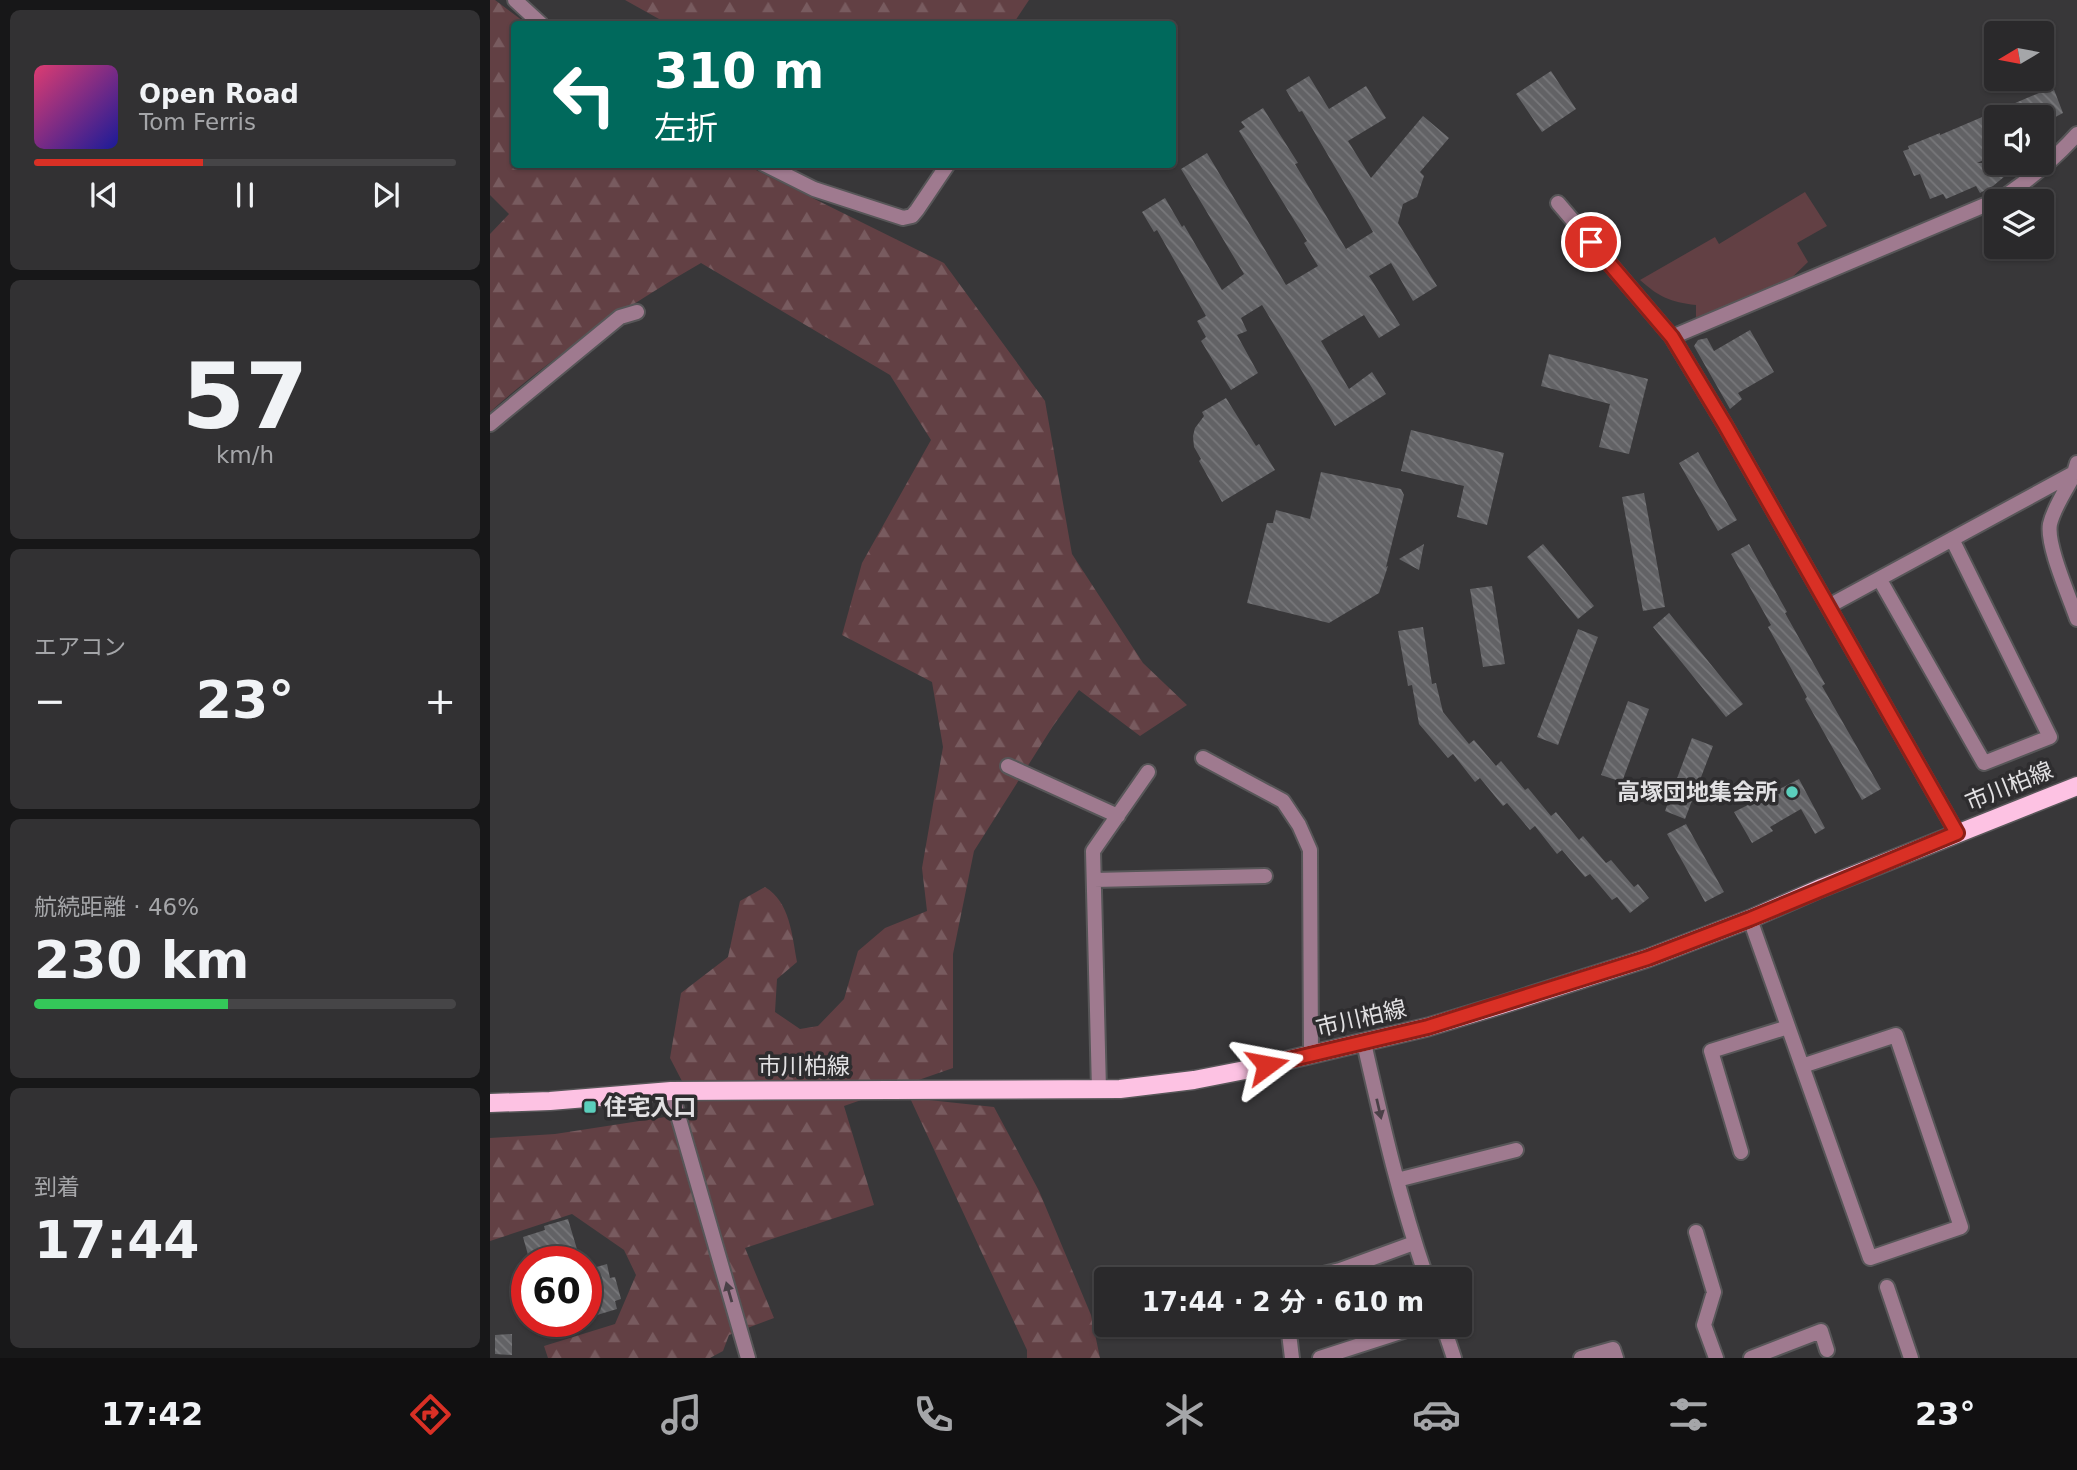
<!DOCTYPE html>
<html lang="ja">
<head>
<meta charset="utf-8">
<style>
  :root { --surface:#2a292b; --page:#323133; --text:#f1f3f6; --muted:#a5a6a9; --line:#464547; --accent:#d93025 }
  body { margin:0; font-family:"DejaVu Sans","Noto Sans JP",sans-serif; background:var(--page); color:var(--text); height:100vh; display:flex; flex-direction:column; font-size:26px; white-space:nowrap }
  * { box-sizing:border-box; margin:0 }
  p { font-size:23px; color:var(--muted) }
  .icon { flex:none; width:38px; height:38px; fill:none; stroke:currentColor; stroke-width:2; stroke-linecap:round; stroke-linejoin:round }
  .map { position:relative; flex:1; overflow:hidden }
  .side { display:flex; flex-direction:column; gap:10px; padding:10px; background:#171718; width:490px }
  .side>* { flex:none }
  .banner { position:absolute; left:21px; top:21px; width:665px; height:147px; border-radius:7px; box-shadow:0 2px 5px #0004,0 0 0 2px var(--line); background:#00695c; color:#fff; overflow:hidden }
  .needle { width:46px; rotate:260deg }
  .fabs { position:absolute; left:1494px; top:21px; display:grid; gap:14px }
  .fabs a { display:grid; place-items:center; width:70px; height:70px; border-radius:7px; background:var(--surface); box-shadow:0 2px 5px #0004,0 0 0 2px var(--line); font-size:35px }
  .speed { position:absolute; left:21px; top:1246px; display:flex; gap:14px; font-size:35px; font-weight:700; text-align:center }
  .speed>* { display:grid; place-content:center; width:91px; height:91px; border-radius:50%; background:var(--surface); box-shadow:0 2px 5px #0004,0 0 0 2px var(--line); line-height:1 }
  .speed .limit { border:10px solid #d22; background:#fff; color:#111 }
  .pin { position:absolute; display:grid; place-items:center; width:60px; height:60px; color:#fff; margin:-30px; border:4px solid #fff; border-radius:50%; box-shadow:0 2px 7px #0007 }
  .me { position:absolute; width:77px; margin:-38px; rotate:77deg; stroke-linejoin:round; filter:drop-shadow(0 0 5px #0008) }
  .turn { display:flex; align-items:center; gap:24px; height:147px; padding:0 28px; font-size:32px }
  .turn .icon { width:91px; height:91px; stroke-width:2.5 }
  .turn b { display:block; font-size:49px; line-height:60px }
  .big { font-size:52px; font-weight:700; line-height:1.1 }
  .side .tile { flex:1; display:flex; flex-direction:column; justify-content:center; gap:10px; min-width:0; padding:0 24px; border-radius:10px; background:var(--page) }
  .side .dial { align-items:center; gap:0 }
  .dial b { font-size:91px; line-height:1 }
  .song { display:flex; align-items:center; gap:21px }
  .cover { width:84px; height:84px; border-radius:10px; background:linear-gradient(135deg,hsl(340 70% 55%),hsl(240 70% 35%)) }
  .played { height:7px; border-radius:4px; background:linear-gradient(90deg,var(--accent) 40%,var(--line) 40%) }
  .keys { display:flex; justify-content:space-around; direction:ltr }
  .heat { display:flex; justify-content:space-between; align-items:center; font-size:38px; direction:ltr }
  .charge { height:10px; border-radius:5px; background:linear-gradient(90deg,#34c759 46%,var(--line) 0) }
  .trip { position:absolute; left:604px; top:1267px; width:378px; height:70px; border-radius:7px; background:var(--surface); box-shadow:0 2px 5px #0004,0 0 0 2px var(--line); font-weight:700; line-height:70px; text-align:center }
  .tabs { display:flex; height:112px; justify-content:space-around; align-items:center; background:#111011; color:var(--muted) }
  .tabs .icon { width:49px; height:49px }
  .tabs .current { color:var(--accent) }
  .tabs b { font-size:32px; color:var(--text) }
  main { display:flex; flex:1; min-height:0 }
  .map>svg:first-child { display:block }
</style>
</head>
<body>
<main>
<section class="side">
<div class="tile">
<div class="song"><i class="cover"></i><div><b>Open Road</b><p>Tom Ferris</p></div></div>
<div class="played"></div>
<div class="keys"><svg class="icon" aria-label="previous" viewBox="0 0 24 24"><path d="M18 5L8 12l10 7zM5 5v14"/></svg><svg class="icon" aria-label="pause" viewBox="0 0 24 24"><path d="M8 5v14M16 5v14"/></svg><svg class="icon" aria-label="next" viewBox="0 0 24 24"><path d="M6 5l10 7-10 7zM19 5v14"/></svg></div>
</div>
<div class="tile dial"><b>57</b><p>km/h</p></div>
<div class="tile"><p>エアコン</p>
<div class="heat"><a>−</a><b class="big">23°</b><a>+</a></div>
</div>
<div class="tile"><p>航続距離 · 46%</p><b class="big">230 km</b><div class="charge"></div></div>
<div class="tile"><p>到着</p><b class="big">17:44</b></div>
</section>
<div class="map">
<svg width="1587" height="1358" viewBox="0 0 1587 1358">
  <defs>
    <pattern id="forest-firs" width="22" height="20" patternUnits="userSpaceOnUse" patternTransform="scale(1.75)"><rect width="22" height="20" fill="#624044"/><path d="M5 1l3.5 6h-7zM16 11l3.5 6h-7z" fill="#785b5f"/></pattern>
    <pattern id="building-back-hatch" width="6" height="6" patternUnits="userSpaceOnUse" patternTransform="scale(1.75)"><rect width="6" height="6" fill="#626265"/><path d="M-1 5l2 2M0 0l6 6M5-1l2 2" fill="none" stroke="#78787b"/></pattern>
  </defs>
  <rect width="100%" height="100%" fill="#383739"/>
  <!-- forest -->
  <path fill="url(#forest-firs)" d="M 0,0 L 5,0 L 37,24 L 24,24 L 24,164 L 256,165 L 454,263 L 555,401 L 582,554 L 653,663 L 697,705 L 650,736 L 589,690 L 563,726 L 484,851 L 463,954 L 463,1068 L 354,1106 L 384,1205 L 255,1248 L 284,1318 L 239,1335 L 233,1351 L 220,1358 L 58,1358 L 54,1346 L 125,1324 L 146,1275 L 134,1250 L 82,1214 L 0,1241 L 0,1138 L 65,1134 L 208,1112 L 180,1058 L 191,993 L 238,957 L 250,901 L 275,887 C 300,902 302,935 307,962 L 287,979 L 285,1012 L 310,1029 L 328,1026 L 354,999 L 368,951 L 395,928 L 437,911 L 432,868 L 453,747 L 442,682 L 352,635 L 372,563 L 441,440 L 400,375 L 211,263 C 137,306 64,355 0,412 L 0,234 L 19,214 L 0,195 Z
    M 135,0 L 539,0 L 523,24 L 178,24 Z
    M 420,1098 L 504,1107 L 549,1191 L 601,1315 L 610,1358 L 537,1358 L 537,1350 Z"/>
  <!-- park -->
  <path fill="#624044" d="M 1315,192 L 1337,226 L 1307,243 L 1318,262 L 1288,291 L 1227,315 L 1206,317 L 1206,305 C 1180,302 1169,297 1150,280 L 1225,237 L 1229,244 Z"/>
  <!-- building -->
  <path fill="url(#building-back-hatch)" d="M 1061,71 L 1086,109 L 1052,132 L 1026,94 Z
    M 819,76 L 839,109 L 876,86 L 896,118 L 858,141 L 881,178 L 933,116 L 959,138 L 930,172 L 934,176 L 927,197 L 913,204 L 908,223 L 947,286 L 923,301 L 901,263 L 879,276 L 910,325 L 889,338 L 874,315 L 831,341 L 859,389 L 882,372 L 896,394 L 845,426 L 772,305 L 751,318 L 757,331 L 747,335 L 768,373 L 741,390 L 711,341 L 716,337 L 707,321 L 716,316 L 667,230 L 664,232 L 652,212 L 675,198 L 692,227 L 694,225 L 732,290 L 754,274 L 691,169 L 717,153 L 796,285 L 828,266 L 814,243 L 817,241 L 749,131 L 755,127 L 751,122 L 773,108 L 808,163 L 805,164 L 856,249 L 883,232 L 812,111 L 809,112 L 796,90 Z
    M 1563,87 L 1573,113 L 1552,124 L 1552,117 L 1507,117 L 1507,154 L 1487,163 L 1509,163 L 1515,176 L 1503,186 L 1490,193 L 1486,186 L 1456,199 L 1453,194 L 1440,199 L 1430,174 L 1424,176 L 1413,151 L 1419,149 L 1418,146 L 1450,133 L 1450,135 Z
    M 1260,330 L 1284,372 L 1248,393 L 1252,399 L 1240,409 L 1204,346 L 1208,340 L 1217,338 L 1224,351 Z
    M 1059,354 L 1158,379 L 1139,454 L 1109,447 L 1120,404 L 1051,386 Z
    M 736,398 L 766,446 L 769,444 L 785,470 L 732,502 L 709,461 L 711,459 L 704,447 L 703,436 L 705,428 L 714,416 L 712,412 Z
    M 921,430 L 1014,453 L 997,525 L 967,517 L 974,486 L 911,471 Z
    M 1208,452 L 1247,520 L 1228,531 L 1189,463 Z
    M 831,472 L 911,489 L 914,495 L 896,567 L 898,566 L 889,593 L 839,623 L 757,603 L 777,523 L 783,523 L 786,510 L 820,519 Z
    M 1154,493 L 1175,607 L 1153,611 L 1132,497 Z
    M 934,544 L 929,570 L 909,559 Z
    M 1053,544 L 1104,606 L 1088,619 L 1037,557 Z
    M 1259,544 L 1297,612 L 1295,613 L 1335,684 L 1332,686 L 1391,789 L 1372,800 L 1315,699 L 1317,697 L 1278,627 L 1281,625 L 1241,554 Z
    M 1002,586 L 1015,664 L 993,667 L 980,589 Z
    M 1179,613 L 1253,704 L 1236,717 L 1163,627 Z
    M 933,627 L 942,684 L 946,683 L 953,712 L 979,744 L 984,740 L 1006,766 L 1011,761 L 1035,790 L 1038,788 L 1061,816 L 1066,812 L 1089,840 L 1093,836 L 1116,863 L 1121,860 L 1144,887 L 1148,884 L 1159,898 L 1140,913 L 1127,897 L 1122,900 L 1100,874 L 1095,877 L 1072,850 L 1067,854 L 1045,826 L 1040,830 L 1017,803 L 1013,806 L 990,778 L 985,782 L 963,754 L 958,758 L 929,724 L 922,685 L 918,686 L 908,631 Z
    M 1088,629 L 1108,637 L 1068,745 L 1047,737 Z
    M 1138,701 L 1159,709 L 1132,782 L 1111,775 Z
    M 1202,738 L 1223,746 L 1195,819 L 1175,811 Z
    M 1309,779 L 1335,828 L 1325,834 L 1311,809 L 1280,827 L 1283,831 L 1262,843 L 1244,812 Z
    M 1196,824 L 1234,892 L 1215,902 L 1177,834 Z
    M 78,1219 L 89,1256 L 69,1262 L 40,1262 L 33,1237 L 55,1230 L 54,1226 Z
    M 117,1264 L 120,1278 L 125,1277 L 131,1299 L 125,1301 L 127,1309 L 107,1315 L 103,1302 L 96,1304 L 96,1270 Z
    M 22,1334 L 22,1355 L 5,1354 L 5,1335 Z"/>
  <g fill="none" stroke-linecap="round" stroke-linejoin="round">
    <defs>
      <path id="street" d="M 25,0 L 51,24
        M 274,164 L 324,189 L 413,218 L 422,216 L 427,210 L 458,164
        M 1068,203 L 1182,337 L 1235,425 L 1467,833
        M 1182,337 L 1514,197 C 1541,178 1565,159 1587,134
        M 0,424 L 130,317 L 147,312
        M 1584,475 C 1576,490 1564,507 1560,524 C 1556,545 1580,598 1587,619
        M 1390,580 L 1494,763 L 1560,737 L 1462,539
        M 1339,606 L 1584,473 L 1587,463
        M 713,758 L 793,801 L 809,825 L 820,850 L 821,1055
        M 518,766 L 628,816
        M 604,880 L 775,876
        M 1260,919 L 1380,1258 L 1471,1227 L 1406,1035 L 1312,1066
        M 874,1043 C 892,1122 910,1202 937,1279
        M 609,1090 L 603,851 L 658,772
        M 181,1091 L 258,1358
        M 1251,1152 L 1221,1051 L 1298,1027
        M 907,1180 L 1026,1150
        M 1206,1232 L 1224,1292 L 1214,1325 L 1226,1358
        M 813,1279 L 850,1270 L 924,1243
        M 1397,1287 L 1421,1358
        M 798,1325 L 802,1358
        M 953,1325 L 964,1358
        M 830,1358 L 932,1325
        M 1091,1358 L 1123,1349 L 1126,1358
        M 1261,1358 L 1331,1331 L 1337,1350"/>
      <path id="primary" d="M 0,1103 L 60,1101 L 181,1091 L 630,1089 L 704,1080 L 755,1070 L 938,1027 L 1011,1005 L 1158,958 L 1260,919 L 1331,888 L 1587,786"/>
    </defs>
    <!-- street casing -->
    <use href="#street" stroke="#575658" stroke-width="18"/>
    <!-- primary casing -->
    <use href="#primary" stroke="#575658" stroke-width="21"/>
    <!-- street -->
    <use href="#street" stroke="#9f7a8f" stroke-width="14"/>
    <!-- primary -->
    <use href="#primary" stroke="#fdc2e3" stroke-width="18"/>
  </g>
  <!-- one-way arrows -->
  <defs><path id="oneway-solid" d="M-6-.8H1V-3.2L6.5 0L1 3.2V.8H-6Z" transform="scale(1.75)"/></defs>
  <g fill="#4a4047">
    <use href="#oneway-solid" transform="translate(889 1109) rotate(77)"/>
    <use href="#oneway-solid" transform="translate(239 1292) rotate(-106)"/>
  </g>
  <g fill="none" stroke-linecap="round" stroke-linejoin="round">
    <defs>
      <path id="route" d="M 777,1065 L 938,1027 L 1158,958 L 1260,919 L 1467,833 L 1235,425 L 1182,337 L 1101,242"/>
    </defs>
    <!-- route casing -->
    <use href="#route" stroke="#8d1f18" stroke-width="18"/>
    <!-- route -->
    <use href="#route" stroke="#d93025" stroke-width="12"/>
  </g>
  <!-- markers -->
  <g fill="#5bcebc" stroke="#2e2d2f" stroke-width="2.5">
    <circle cx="1302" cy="792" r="7"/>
    <rect x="93" y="1100" width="14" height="14" rx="3.5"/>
  </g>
  <g text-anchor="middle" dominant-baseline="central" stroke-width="7" stroke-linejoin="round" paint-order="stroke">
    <!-- street labels -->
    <g font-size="23" fill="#e2e1e3" stroke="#2e2d2f">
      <text transform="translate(1519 786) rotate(-22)">市川柏線</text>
      <text transform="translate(871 1018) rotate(-13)">市川柏線</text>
      <text x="314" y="1066">市川柏線</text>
    </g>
    <!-- poi labels -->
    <g font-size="23" font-weight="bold" fill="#e2e1e3" stroke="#2e2d2f" text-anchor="end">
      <text x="1288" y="792">高塚団地集会所</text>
      <text x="114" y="1107" text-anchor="start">住宅入口</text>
    </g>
  </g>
</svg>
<div class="fabs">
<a><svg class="needle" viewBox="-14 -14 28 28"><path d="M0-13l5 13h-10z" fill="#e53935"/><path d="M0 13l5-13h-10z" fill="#a5a6a9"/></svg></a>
<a><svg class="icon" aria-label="sound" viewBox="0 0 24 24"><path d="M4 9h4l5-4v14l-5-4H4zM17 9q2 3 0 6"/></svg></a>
<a><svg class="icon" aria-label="layers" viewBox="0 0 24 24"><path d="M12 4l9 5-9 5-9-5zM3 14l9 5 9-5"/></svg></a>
</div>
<div class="speed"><div class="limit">60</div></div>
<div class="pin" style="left:1101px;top:242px;background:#d93025"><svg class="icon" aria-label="arrive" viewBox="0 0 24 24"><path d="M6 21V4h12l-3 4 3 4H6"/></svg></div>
<svg class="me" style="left:777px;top:1065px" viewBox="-20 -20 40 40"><path d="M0-17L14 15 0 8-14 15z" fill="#d93025" stroke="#fff" stroke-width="4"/></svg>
<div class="trip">17:44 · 2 分 · 610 m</div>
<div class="banner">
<div class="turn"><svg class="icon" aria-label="left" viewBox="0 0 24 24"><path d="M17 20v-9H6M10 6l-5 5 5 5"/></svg><div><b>310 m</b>左折</div></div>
</div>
</div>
</main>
<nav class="tabs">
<b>17:42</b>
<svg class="icon current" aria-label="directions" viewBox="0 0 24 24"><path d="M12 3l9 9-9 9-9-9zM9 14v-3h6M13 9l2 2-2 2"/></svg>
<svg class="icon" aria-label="music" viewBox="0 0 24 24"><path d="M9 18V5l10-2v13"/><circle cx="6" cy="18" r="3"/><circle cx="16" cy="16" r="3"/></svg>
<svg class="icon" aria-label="phone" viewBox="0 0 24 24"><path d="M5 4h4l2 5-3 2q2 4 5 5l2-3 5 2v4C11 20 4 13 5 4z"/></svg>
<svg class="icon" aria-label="climate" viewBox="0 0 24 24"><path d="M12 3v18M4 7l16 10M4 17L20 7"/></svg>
<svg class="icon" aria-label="car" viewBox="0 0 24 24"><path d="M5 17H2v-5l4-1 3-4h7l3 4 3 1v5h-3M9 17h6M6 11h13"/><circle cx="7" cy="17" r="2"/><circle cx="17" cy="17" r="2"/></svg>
<svg class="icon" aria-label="filters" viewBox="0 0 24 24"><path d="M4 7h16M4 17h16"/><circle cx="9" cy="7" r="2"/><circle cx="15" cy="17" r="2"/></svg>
<b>23°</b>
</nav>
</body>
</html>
